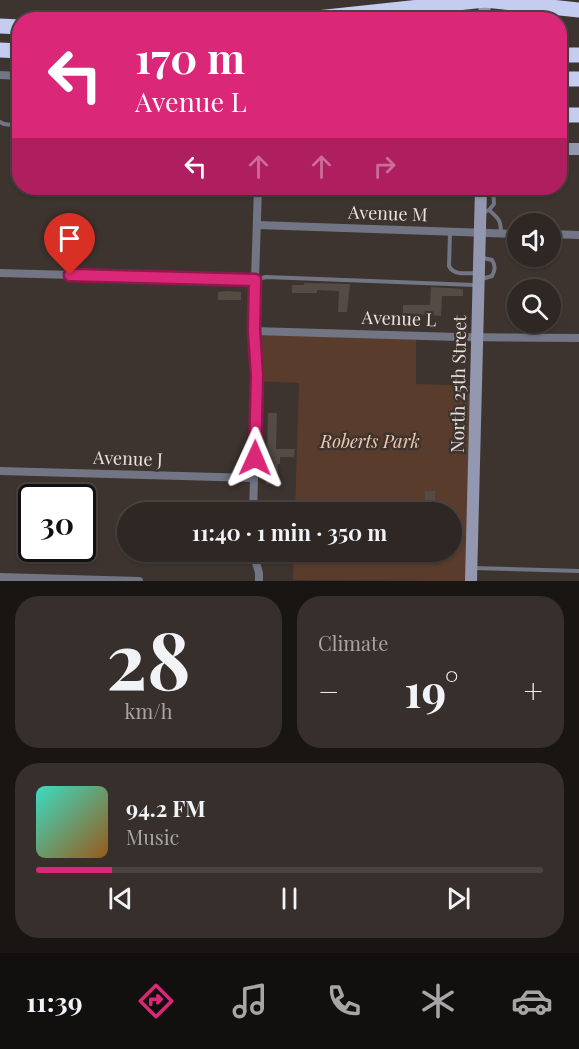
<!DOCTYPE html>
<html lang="en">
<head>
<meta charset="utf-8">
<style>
  :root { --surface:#2e2723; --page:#362f2b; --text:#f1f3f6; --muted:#a7a5a6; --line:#494441; --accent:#db2777 }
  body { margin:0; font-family:"Playfair Display",serif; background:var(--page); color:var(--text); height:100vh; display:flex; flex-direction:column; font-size:22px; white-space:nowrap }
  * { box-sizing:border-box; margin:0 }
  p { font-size:20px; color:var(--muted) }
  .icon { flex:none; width:33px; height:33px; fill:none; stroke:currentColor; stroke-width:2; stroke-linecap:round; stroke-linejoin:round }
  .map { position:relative; height:581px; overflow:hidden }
  .drawer { display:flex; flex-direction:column; gap:15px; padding:15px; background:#191513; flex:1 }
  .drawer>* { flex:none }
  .hud { position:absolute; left:12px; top:12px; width:555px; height:183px; border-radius:24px; box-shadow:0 2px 4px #0004,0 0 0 2px var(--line); background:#db2777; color:#fff; overflow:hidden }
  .controls { position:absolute; left:507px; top:213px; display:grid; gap:12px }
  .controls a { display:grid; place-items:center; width:54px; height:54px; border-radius:50%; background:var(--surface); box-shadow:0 2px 4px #0004,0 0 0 2px var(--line); font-size:30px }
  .speed { position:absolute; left:18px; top:484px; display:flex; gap:12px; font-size:30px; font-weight:700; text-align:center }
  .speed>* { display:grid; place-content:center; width:78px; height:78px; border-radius:50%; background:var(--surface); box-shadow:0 2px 4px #0004,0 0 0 2px var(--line); line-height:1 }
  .speed .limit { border:3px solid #111; border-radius:9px; background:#fff; color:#111 }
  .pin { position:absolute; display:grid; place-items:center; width:51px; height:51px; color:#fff; margin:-62px -26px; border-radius:50% 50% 50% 0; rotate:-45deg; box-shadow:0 0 6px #0007 }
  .pin .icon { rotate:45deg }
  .me { position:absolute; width:66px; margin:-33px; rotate:1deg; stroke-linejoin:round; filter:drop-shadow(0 0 4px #0008) }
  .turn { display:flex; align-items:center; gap:21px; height:126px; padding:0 24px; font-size:27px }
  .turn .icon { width:78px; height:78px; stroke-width:2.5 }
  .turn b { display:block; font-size:42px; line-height:51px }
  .lanes { display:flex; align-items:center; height:57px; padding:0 24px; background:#0003; justify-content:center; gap:30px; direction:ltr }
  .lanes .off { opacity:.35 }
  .big { font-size:45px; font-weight:700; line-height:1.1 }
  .drawer .widget { flex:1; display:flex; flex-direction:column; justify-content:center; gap:9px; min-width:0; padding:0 21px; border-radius:24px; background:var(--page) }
  .drawer .dial { align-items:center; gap:0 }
  .dial b { font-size:78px; line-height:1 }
  .song { display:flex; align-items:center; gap:18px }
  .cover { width:72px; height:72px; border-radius:9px; background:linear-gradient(135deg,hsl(170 70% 55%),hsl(30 70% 35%)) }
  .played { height:6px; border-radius:3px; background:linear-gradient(90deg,var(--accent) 15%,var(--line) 15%) }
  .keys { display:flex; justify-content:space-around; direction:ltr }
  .heat { display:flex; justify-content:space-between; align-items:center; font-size:33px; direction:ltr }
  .drawer .tiles { flex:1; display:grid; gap:15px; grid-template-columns:1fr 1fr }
  .widget:last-child { grid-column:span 2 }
  .trip { position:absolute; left:117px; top:502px; width:345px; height:60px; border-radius:30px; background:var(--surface); box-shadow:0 2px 4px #0004,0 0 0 2px var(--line); font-weight:700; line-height:60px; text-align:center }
  .tabs { display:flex; height:96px; justify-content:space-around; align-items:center; background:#12100e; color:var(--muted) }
  .tabs .icon { width:42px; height:42px }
  .tabs .on { color:var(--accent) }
  .tabs b { font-size:27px; color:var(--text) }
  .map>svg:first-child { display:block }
</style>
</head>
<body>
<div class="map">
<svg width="579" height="581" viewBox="0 0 579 581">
  <rect width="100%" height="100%" fill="#3d342f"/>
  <!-- green -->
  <path fill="#5a3c2c" d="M 254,331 L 416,335 L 416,384 L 476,386 L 471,581 L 293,580 L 294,552 L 452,552 L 452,513 L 295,513 L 299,383 L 257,381 Z"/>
  <!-- building -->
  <path fill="#544b45" d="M 304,283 L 350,284 L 347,312 L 338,312 L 339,291 L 317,290 L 317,293 L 292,293 L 292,285 L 304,285 Z
    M 431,287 L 463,289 L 463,296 L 442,296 L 441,316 L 403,313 L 403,305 L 430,305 Z
    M 227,291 L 241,292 L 241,300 L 218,300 L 218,292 Z
    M 268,413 L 277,413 L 276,449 L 295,449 L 294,457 L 280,457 L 280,464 L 278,464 L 277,484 L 266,484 Z
    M 425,491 L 435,491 L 435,512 L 425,512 Z"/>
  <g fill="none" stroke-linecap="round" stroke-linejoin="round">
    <!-- lane -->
    <path stroke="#727584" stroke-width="4" d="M 0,122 L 4,124 L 20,126
      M 489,210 C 499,219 501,220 501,234
      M 482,213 L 489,210 L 494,204 L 493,188
      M 450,233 L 449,266 C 454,276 467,273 477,273
      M 482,279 L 492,276 C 495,270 496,266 492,260 L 483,258
      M 255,280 L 266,277 L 475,285
      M 472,568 L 579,571"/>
    <!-- street -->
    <path stroke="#727584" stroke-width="8" d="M 0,75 L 20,76
      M 257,225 L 518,234
      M 550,234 L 579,235
      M 0,273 L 255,280
      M 254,331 L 458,337 L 579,338
      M 0,471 L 254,478
      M 253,513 L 257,375 L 254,310 L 258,188
      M 253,552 L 259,573 L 259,581
      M 0,577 L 139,581"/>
    <!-- secondary -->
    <path stroke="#9398b0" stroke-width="12" d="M 484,20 L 485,0
      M 560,149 L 579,149
      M 471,581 L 481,188"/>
    <!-- highway -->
    <path stroke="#c4ccf0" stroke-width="15" d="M 298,20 L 485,0 L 579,10
      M 0,26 L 20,27
      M 0,50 L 20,51
      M 560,55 L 579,55
      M 560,79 L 579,79
      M 560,115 L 579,115"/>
  </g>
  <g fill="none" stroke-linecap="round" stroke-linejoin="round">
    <defs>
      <path id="route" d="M 70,275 L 255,280 L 254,331 L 257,375 L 255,458"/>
    </defs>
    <!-- route casing -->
    <use href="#route" stroke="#8e194d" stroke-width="15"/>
    <!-- route -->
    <use href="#route" stroke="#db2777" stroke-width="10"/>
  </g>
  <g text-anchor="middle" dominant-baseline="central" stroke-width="5" stroke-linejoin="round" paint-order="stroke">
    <!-- street labels -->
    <g font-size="18" fill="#e9e3e0" stroke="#3d342f">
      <text transform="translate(388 213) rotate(2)">Avenue M</text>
      <text transform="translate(399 318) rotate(2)">Avenue L</text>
      <text transform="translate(458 384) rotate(-89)">North 25th Street</text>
      <text transform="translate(128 458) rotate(2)">Avenue J</text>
    </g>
    <!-- park labels -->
    <g font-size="18" font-style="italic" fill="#f7c7ad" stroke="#3d342f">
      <text x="370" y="441">Roberts Park</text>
    </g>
  </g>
</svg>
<div class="controls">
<a><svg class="icon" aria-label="sound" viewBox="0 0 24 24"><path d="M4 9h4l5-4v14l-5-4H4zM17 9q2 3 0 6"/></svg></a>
<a><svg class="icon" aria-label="search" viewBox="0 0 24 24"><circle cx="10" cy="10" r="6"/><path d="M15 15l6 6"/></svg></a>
</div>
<div class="speed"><div class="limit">30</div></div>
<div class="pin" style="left:70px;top:275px;background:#d93025"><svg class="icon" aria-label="arrive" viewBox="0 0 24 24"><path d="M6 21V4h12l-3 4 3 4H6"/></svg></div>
<svg class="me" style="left:255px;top:458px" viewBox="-20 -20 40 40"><path d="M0-17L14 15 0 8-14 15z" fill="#db2777" stroke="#fff" stroke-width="4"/></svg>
<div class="trip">11:40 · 1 min · 350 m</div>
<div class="hud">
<div class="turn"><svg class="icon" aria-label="left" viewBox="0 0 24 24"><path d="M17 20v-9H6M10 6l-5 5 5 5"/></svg><div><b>170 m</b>Avenue L</div></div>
<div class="lanes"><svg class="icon" aria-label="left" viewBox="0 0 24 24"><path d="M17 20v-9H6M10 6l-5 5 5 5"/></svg><svg class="icon off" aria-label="ahead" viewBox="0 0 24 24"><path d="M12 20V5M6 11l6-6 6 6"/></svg><svg class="icon off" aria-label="ahead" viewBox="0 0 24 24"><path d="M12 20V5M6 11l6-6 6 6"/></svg><svg class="icon off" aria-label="right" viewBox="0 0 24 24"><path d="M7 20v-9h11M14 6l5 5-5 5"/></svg></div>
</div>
</div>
<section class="drawer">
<div class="tiles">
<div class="widget dial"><b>28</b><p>km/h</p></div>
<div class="widget"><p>Climate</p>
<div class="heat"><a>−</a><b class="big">19°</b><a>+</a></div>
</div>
<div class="widget">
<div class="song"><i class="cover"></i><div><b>94.2 FM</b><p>Music</p></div></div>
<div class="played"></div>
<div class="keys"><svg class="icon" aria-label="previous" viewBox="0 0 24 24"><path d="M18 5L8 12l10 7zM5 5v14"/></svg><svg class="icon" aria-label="pause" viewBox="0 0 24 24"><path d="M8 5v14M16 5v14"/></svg><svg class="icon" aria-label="next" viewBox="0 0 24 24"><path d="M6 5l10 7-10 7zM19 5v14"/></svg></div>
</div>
</div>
</section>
<nav class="tabs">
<b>11:39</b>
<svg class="icon on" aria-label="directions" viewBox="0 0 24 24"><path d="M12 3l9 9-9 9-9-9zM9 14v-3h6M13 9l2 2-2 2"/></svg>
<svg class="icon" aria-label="music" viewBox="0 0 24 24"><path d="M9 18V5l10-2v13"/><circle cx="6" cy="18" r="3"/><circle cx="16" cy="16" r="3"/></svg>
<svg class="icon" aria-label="phone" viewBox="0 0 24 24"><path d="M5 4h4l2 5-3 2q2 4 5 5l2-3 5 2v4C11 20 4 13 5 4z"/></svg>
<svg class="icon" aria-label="climate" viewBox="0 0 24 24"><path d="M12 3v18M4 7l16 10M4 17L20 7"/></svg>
<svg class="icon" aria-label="car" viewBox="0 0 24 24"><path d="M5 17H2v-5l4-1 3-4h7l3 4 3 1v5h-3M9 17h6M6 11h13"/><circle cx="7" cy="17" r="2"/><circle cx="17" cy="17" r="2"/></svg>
</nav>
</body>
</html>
